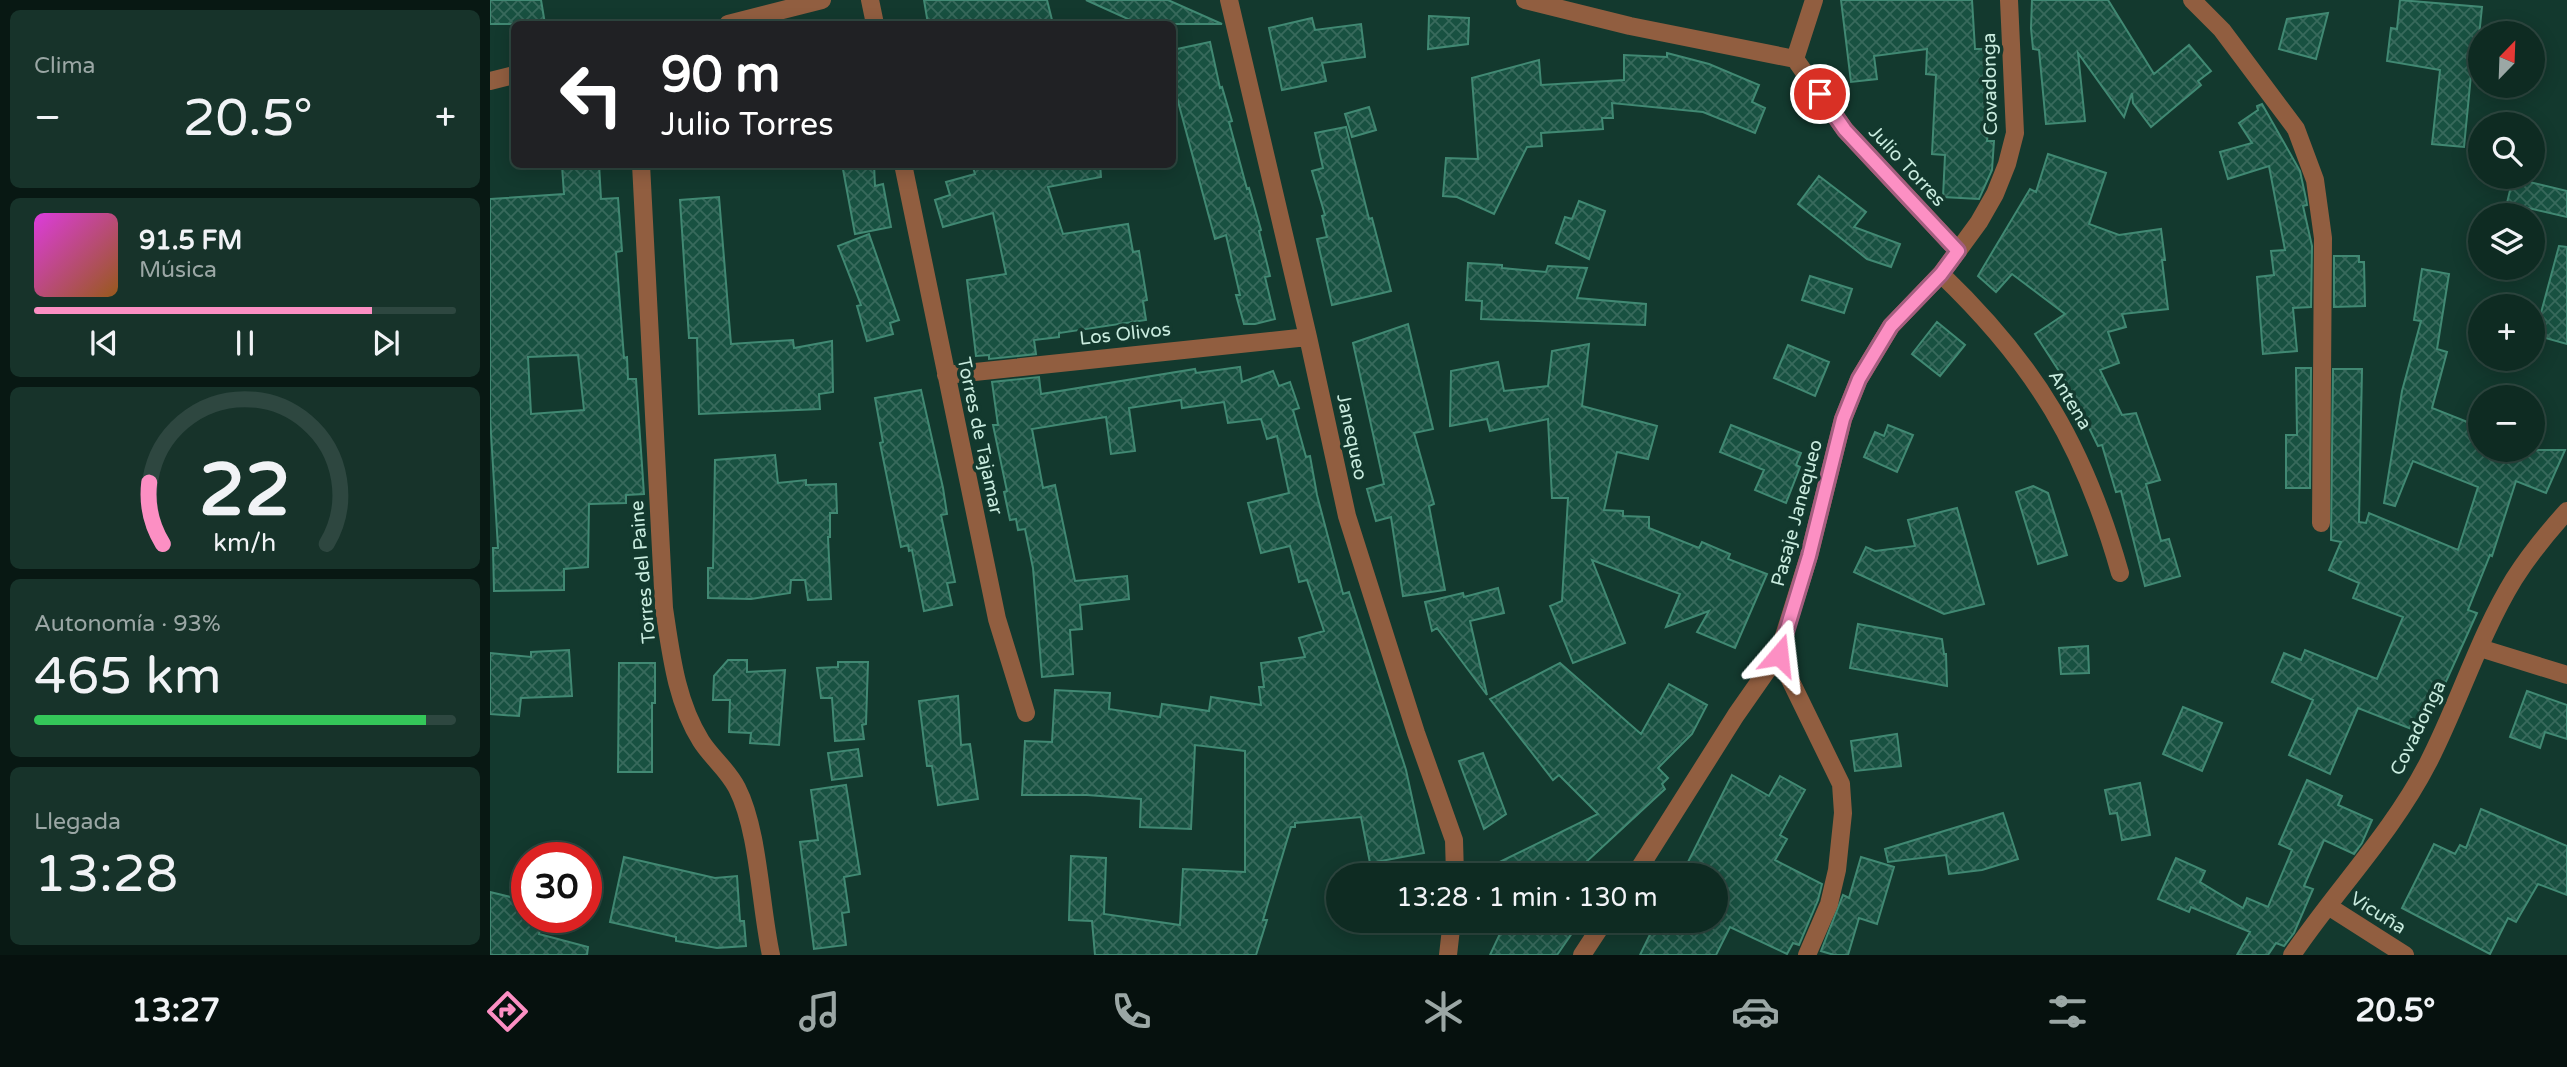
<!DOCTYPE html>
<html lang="es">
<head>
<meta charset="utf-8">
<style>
  :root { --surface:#0e2b22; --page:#17332a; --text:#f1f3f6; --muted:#9ba7a5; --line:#2e4740; --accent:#fc8fc3 }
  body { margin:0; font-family:"Varela Round",sans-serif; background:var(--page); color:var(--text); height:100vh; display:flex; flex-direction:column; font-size:26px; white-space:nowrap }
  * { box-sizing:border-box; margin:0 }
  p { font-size:23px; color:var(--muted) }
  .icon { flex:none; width:38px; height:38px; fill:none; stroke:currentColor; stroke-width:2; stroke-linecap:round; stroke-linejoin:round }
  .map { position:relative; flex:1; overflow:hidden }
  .sheet { display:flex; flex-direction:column; gap:10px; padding:10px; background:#081813; width:490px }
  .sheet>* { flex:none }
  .hud { position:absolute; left:21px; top:21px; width:665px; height:147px; border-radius:10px; box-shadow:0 4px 18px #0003,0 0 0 2px var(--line); background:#202124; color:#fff; overflow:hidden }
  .needle { width:46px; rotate:23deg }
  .controls { position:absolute; left:1978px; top:21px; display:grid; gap:14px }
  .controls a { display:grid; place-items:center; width:77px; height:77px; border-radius:50%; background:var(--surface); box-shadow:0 4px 18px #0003,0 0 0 2px var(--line); font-size:35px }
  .speed { position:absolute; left:21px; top:842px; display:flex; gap:14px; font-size:35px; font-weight:700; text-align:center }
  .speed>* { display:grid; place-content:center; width:91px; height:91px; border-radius:50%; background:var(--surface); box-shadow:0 4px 18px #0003,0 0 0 2px var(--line); line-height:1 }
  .speed .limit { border:10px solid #d22; background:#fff; color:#111 }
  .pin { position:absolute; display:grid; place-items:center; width:60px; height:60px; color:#fff; margin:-30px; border:4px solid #fff; border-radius:50%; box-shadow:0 2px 7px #0007 }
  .me { position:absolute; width:77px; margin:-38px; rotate:17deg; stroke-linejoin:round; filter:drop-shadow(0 0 5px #0008) }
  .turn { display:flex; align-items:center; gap:24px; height:147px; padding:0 35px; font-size:32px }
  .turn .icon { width:91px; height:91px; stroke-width:2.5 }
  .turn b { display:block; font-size:49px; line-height:60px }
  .big { font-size:52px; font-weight:600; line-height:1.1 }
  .sheet .widget { flex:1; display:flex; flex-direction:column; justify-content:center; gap:10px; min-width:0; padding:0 24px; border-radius:10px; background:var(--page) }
  .sheet .dial { align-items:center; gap:0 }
  .dial svg { height:182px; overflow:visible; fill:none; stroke:var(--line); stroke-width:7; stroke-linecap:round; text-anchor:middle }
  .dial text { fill:var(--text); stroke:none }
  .song { display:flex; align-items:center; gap:21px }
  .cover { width:84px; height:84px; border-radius:10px; background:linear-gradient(135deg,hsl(300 70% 55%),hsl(30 70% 35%)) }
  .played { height:7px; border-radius:4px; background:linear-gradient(90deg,var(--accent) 80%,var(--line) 80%) }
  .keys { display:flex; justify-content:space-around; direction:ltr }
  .heat { display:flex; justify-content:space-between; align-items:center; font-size:38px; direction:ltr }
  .charge { height:10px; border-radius:5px; background:linear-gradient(90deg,#34c759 93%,var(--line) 0) }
  .trip { position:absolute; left:836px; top:863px; width:402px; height:70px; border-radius:35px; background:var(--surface); box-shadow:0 4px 18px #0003,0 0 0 2px var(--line); font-weight:600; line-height:70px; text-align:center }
  .dock { display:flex; height:112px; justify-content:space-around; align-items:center; background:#06110e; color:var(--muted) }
  .dock .icon { width:49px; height:49px }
  .dock .active { color:var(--accent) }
  .dock b { font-size:32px; color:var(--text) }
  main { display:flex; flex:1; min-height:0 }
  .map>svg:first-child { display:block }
</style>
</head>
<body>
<main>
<section class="sheet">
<div class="widget"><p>Clima</p>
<div class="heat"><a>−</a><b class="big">20.5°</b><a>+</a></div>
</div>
<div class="widget">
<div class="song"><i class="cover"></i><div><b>91.5 FM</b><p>Música</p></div></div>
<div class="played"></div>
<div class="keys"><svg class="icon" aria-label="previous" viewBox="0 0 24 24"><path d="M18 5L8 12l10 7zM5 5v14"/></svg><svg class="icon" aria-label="pause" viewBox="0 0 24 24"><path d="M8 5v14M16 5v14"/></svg><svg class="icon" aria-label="next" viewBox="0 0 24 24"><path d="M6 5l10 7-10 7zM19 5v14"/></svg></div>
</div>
<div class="widget dial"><svg viewBox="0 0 100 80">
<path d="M14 69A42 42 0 1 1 86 69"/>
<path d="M14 69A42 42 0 0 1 8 42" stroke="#fc8fc3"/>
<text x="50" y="56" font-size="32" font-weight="700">22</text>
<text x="50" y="72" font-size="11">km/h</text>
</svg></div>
<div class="widget"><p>Autonomía · 93%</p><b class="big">465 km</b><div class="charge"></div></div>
<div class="widget"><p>Llegada</p><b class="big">13:28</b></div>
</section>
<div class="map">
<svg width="2077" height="955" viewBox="0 0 2077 955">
  <defs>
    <pattern id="building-cross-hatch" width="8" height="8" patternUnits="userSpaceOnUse" patternTransform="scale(1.75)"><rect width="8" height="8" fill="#185141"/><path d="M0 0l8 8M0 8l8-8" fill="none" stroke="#386a5c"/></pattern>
  </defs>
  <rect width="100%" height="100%" fill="#13392e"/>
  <!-- building -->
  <path fill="url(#building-cross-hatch)" stroke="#418973" stroke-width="2" fill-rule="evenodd" d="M 0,0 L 51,0 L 55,24 L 0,24 Z
    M 434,0 L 557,0 L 563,24 L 438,24 Z
    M 596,0 L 678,0 L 732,24 L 649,24 Z
    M 1351,0 L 1482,0 L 1485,49 L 1503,49 L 1498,129 L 1492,130 L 1498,132 L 1497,141 L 1504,141 L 1502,170 L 1489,199 L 1453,197 L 1455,155 L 1442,154 L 1446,75 L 1436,74 L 1437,49 L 1384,56 L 1387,79 L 1361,82 Z
    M 1542,0 L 1618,0 L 1664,74 L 1699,45 L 1721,71 L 1708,81 L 1711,85 L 1661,127 L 1643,103 L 1642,93 L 1634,117 L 1588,53 L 1595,121 L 1556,124 L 1549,50 L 1543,49 L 1541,28 Z
    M 1910,0 L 1992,7 L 1985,75 L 1981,75 L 1974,147 L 1942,144 L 1950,70 L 1897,61 L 1901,28 L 1907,29 Z
    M 1838,13 L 1826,59 L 1789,49 L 1797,19 Z
    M 939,16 L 979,18 L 978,44 L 938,49 Z
    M 822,18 L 825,30 L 871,24 L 875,57 L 832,63 L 836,81 L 792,90 L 779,28 Z
    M 720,42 L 730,88 L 732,87 L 742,121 L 739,122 L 757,189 L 759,188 L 771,230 L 769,231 L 780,276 L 775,277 L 785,319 L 765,324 L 754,324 L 746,295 L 750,295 L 736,235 L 725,239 L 682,79 L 682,50 Z
    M 1177,53 L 1219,64 L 1269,85 L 1262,102 L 1275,108 L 1265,133 L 1213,112 L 1122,103 L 1123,118 L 1112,118 L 1113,129 L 1051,133 L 1052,146 L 1037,147 L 1004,214 L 967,197 L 953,196 L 956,158 L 988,159 L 982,78 L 1049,60 L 1051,85 L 1134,80 L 1134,55 L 1177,57 Z
    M 1772,104 L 1810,171 L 1816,199 L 1817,205 L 1813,206 L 1822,246 L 1821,307 L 1803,308 L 1807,351 L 1773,354 L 1767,277 L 1784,275 L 1781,251 L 1795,250 L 1779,166 L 1738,179 L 1730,152 L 1762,143 L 1749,123 L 1768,110 L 1767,106 Z
    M 879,107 L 886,130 L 862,137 L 855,114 Z
    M 856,127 L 879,219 L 882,218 L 901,291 L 842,305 L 827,239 L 837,237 L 832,216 L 835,215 L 822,171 L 833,168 L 825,133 Z
    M 1558,154 L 1616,173 L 1599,224 L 1629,235 L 1671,229 L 1675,260 L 1672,260 L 1678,309 L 1632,314 L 1636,327 L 1618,332 L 1629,363 L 1610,370 L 1632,415 L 1646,413 L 1670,480 L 1656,484 L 1671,541 L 1679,539 L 1690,576 L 1655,586 L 1631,491 L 1626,492 L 1612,445 L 1608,446 L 1578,385 L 1545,334 L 1575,314 L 1522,274 L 1506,292 L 1488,276 L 1540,189 L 1546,192 Z
    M 109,164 L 111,199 L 128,198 L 132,251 L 126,252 L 134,358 L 137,357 L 138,379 L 146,379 L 154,494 L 136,495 L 136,503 L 99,504 L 98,567 L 74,569 L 74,590 L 4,591 L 3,548 L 8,548 L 0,417 L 0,199 L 74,194 L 72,166 ZM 88,355 L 94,410 L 41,414 L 38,357 Z
    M 352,164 L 384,164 L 385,186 L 393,184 L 401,227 L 365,234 Z
    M 482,164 L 610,164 L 611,177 L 558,187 L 573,234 L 638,224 L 643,252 L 649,251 L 657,300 L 653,301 L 656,320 L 569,333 L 569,337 L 544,340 L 546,354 L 499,359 L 499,355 L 486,356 L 477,280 L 516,274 L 503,213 L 453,227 L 445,200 L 460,195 L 456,182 L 485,174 Z
    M 1329,176 L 1376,212 L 1364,227 L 1410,244 L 1401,267 L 1377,259 L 1308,204 Z
    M 2023,178 L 2077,191 L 2077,217 L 2017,203 Z
    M 229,197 L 241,344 L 303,340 L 304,348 L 342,341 L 343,392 L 329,394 L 330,409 L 209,414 L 207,338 L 199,338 L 190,200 Z
    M 1089,201 L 1115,211 L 1099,259 L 1066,243 L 1075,217 L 1082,219 Z
    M 379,234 L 409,320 L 400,323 L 403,334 L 377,341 L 367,306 L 371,305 L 348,246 Z
    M 2069,246 L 2077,247 L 2077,344 L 2048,336 L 2051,325 L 2048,324 Z
    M 1844,256 L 1869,256 L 1869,262 L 1874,262 L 1875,306 L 1844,307 Z
    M 978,263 L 1012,265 L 1012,268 L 1056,272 L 1058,266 L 1097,268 L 1087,298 L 1156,304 L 1155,325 L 991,319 L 992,301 L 976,300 Z
    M 1932,269 L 1959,274 L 1947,349 L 1957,352 L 1942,408 L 1990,427 L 1990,450 L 2075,450 L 2056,493 L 2026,481 L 2002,556 L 2000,555 L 1978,610 L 1987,613 L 1954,686 L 1949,684 L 1929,732 L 1868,708 L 1840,774 L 1799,755 L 1823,700 L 1782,682 L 1794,653 L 1811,660 L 1815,650 L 1887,679 L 1913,617 L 1863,598 L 1869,583 L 1839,570 L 1851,542 L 1841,540 L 1843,369 L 1872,369 L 1869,522 L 1876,523 L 1879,513 L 1968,550 L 1988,487 L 1923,461 L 1905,506 L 1894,503 L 1912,391 L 1931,321 L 1924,320 Z
    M 1320,276 L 1362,289 L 1354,313 L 1312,300 Z
    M 1447,322 L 1475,345 L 1450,376 L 1422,354 Z
    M 918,324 L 943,429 L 924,433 L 944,504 L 939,506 L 955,590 L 913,596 L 901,517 L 886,521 L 877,489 L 894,484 L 863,343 Z
    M 1099,344 L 1092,406 L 1167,426 L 1158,459 L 1127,452 L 1114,510 L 1133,511 L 1133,516 L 1159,517 L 1159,528 L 1209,548 L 1212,542 L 1240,554 L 1238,559 L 1277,574 L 1245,648 L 1207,632 L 1219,611 L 1176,627 L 1190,594 L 1102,560 L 1135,643 L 1083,663 L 1060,606 L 1072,601 L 1078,498 L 1062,498 L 1058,419 L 1000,431 L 997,419 L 960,426 L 961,371 L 1008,362 L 1014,391 L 1058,386 L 1062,351 Z
    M 1298,345 L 1339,362 L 1325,396 L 1284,378 Z
    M 750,367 L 752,382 L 783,371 L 789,386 L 800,382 L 809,408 L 803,410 L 816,457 L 820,456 L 827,495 L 853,594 L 859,592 L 916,770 L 934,853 L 880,863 L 871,817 L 805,823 L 805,827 L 801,827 L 773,920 L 777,920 L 766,955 L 605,955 L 602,921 L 579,920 L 581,856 L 616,858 L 614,914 L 690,925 L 693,869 L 755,872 L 755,751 L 705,745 L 701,829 L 650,827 L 651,799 L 597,795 L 532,795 L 535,741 L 562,742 L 565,690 L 620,693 L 619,709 L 670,717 L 672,704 L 719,711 L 721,697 L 771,705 L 769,687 L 774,687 L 771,663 L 815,657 L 809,638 L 834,631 L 817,580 L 809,582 L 800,546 L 771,553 L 758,503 L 799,493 L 787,436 L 777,439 L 771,419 L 738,423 L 734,402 L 692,408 L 691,400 L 639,408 L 645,451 L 621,454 L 616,417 L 542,429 L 553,488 L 565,485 L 585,581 L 637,576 L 639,599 L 590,605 L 592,629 L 580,630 L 583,674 L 552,677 L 543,568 L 535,529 L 528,530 L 526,519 L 520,520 L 514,492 L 517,491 L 503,425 L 508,425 L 502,382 L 549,377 L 551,394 L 705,369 L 706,373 Z
    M 1806,368 L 1821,368 L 1820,488 L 1796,488 L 1796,435 L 1807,435 Z
    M 431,390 L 453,488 L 457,514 L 451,515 L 465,582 L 457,583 L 462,605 L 434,611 L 422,550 L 419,551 L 418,545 L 411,547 L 390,443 L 393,442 L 385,398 Z
    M 1241,425 L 1311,453 L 1306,465 L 1310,467 L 1296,503 L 1265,490 L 1274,470 L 1230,452 Z
    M 1398,425 L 1423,435 L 1407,472 L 1374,457 L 1385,432 L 1394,436 Z
    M 285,455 L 288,483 L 316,480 L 316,485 L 346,484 L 347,513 L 340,513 L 340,537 L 338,537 L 341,599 L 318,600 L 315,580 L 301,580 L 300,593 L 261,599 L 218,598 L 218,568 L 223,568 L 225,460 Z
    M 1543,486 L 1558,493 L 1577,555 L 1548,564 L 1526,492 Z
    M 1467,508 L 1494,604 L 1454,614 L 1364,572 L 1376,547 L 1385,551 L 1425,546 L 1418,520 Z
    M 1008,588 L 1014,613 L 980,621 L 997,695 L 947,628 L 942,631 L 935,602 L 973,593 L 974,597 Z
    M 1368,624 L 1452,639 L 1454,654 L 1456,654 L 1457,686 L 1360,668 Z
    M 1598,646 L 1599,673 L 1571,674 L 1569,648 Z
    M 79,650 L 82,696 L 31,698 L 29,716 L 0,714 L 0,653 L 41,657 L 41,652 Z
    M 238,660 L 257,660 L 257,672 L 295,670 L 289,745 L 260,743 L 261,733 L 239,732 L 240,700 L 223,700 L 224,676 Z
    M 348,662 L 378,662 L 376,724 L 372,725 L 374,739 L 345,741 L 342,698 L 331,698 L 327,668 L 348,667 Z
    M 129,663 L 165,663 L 165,703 L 162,703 L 162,772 L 128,772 Z
    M 1070,663 L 1151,734 L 1179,684 L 1217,705 L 1202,734 L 1168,768 L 1178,778 L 1172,784 L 1175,789 L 1082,875 L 983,875 L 1108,814 L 1069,775 L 1063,780 L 1000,699 Z
    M 2037,691 L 2077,705 L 2077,739 L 2055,732 L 2050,748 L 2020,737 Z
    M 468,696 L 471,745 L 480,744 L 488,799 L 448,805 L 442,766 L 437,766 L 429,701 Z
    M 1693,707 L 1732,723 L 1712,771 L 1673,754 Z
    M 1407,734 L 1411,766 L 1365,771 L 1361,741 Z
    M 368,749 L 372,776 L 342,780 L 338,753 Z
    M 993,753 L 1016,814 L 994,829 L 969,761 Z
    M 1242,775 L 1279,796 L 1290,776 L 1315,790 L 1290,835 L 1297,839 L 1285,860 L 1332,884 L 1328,900 L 1309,945 L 1303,943 L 1297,954 L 1240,927 L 1226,955 L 1150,955 L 1167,920 L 1227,920 L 1227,875 L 1189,875 L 1191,871 L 1193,872 Z
    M 1817,780 L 1852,796 L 1848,805 L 1882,820 L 1872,843 L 1864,854 L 1834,840 L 1814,886 L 1823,889 L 1804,933 L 1794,946 L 1786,943 L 1778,955 L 1747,955 L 1760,932 L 1701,907 L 1699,912 L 1668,899 L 1686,858 L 1715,871 L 1710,882 L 1753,908 L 1757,898 L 1778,907 L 1802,850 L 1789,844 Z
    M 1650,783 L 1660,835 L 1632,840 L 1627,813 L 1620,814 L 1615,790 Z
    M 356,785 L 370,874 L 354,877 L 359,912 L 352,913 L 356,945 L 324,949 L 310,842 L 328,840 L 321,790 Z
    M 1991,809 L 2077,846 L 2077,895 L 2048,884 L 2026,922 L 2018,918 L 2000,954 L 1912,908 L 1944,844 L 1965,854 L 1970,845 L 1976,848 Z
    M 1513,813 L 1528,859 L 1492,870 L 1459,874 L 1456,855 L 1398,862 L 1395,849 Z
    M 134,857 L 225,878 L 247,876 L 250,921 L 254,921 L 256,946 L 227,948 L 186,941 L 186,937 L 120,922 Z
    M 1371,857 L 1404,867 L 1387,924 L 1369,918 L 1358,955 L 1344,955 L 1331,951 L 1353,895 L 1359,898 Z
    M 0,892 L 37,901 L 37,917 L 53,917 L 49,934 L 98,947 L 97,955 L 0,955 Z
    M 1015,923 L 1087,926 L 1067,955 L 1000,955 Z"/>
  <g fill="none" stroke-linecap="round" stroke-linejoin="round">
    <!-- street -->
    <path stroke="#915e40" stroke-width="18" d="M 380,0 L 385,24
      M 739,0 L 818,337 L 857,516 L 926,733 L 964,840 L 965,875
      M 1035,0 L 1140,26 L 1305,59 L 1355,130 L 1468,251
      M 1702,0 L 1732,30 L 1806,129 L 1825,180 L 1833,238 L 1831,523
      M 238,24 L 332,0
      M 1305,59 L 1324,0
      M 0,81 L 24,75
      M 151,164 L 174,608 C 181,654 186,701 211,741 C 221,757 238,770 247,788 C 269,831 270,905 281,955
      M 413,164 L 507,619 L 536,713
      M 1451,274 C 1546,365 1594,446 1630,573
      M 456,375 L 818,337
      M 1990,648 L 2077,675
      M 1288,655 L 1351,784 L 1353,813 L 1347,870 L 1339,904 L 1317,955
      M 1145,875 L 1246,715 L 1288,655 L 1319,556 L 1353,419 L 1369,379 L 1401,326 L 1451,274 L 1489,222 L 1505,194 L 1517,164 L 1525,133 L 1519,0
      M 1838,906 L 1915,955
      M 958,955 L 962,920
      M 1092,955 L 1115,920
      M 1802,955 C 1846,890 1902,833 1938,763 C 1969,703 1989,636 2024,579 C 2040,554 2058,532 2077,511"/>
  </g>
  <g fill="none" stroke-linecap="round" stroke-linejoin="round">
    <defs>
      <path id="route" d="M 1289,655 L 1319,556 L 1353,419 L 1369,379 L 1401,326 L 1451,274 L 1468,251 L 1355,130 L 1330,94"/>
    </defs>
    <!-- route casing -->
    <use href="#route" stroke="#a45d7f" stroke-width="18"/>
    <!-- route -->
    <use href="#route" stroke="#fc8fc3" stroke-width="12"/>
  </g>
  <g text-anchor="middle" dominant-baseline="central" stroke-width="7" stroke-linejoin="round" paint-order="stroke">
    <!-- street labels -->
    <g font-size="19" fill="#c9ecdf" stroke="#13392e">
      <text transform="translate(1500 84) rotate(-91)">Covadonga</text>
      <text transform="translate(1417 166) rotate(47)">Julio Torres</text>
      <text transform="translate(635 334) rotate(-6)">Los Olivos</text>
      <text transform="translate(1580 400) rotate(59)">Antena</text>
      <text transform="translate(490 436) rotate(78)">Torres de Tajamar</text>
      <text transform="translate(862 437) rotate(78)">Janequeo</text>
      <text transform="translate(1307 513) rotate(-75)">Pasaje Janequeo</text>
      <text transform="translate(153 572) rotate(-95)">Torres del Paine</text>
      <text transform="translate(1928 728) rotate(-64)">Covadonga</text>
      <text transform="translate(1888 913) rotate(32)">Vicuña</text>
    </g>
  </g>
</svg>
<div class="controls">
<a><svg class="needle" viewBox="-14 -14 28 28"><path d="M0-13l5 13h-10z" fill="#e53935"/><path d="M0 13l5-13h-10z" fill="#9ba7a5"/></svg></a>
<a><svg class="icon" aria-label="search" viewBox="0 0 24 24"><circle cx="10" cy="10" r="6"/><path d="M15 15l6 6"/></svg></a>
<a><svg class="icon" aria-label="layers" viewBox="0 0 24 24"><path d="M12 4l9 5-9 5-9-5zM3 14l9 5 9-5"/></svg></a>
<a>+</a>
<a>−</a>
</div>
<div class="speed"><div class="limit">30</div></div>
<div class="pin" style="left:1330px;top:94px;background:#d93025"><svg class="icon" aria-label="arrive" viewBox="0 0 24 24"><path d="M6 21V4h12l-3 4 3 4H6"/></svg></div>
<svg class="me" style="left:1289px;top:655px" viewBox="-20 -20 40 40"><path d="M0-17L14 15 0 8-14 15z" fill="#fc8fc3" stroke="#fff" stroke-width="4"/></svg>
<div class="trip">13:28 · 1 min · 130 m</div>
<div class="hud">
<div class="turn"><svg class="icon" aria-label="left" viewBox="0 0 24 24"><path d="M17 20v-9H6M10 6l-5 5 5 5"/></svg><div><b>90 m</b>Julio Torres</div></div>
</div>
</div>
</main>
<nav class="dock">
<b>13:27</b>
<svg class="icon active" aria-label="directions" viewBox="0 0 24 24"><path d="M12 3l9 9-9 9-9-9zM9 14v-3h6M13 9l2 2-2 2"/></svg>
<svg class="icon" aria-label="music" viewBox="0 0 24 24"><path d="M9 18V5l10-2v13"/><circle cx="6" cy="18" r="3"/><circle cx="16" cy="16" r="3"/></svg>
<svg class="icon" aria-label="phone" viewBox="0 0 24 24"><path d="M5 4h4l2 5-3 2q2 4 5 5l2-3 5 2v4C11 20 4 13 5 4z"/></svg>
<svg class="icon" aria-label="climate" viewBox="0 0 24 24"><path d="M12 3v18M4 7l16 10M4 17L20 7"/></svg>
<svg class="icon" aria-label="car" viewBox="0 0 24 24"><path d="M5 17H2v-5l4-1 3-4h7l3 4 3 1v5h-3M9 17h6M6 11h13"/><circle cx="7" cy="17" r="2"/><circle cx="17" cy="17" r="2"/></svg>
<svg class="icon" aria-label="filters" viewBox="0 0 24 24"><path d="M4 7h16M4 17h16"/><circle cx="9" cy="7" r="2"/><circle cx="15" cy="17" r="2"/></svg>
<b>20.5°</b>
</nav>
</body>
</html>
